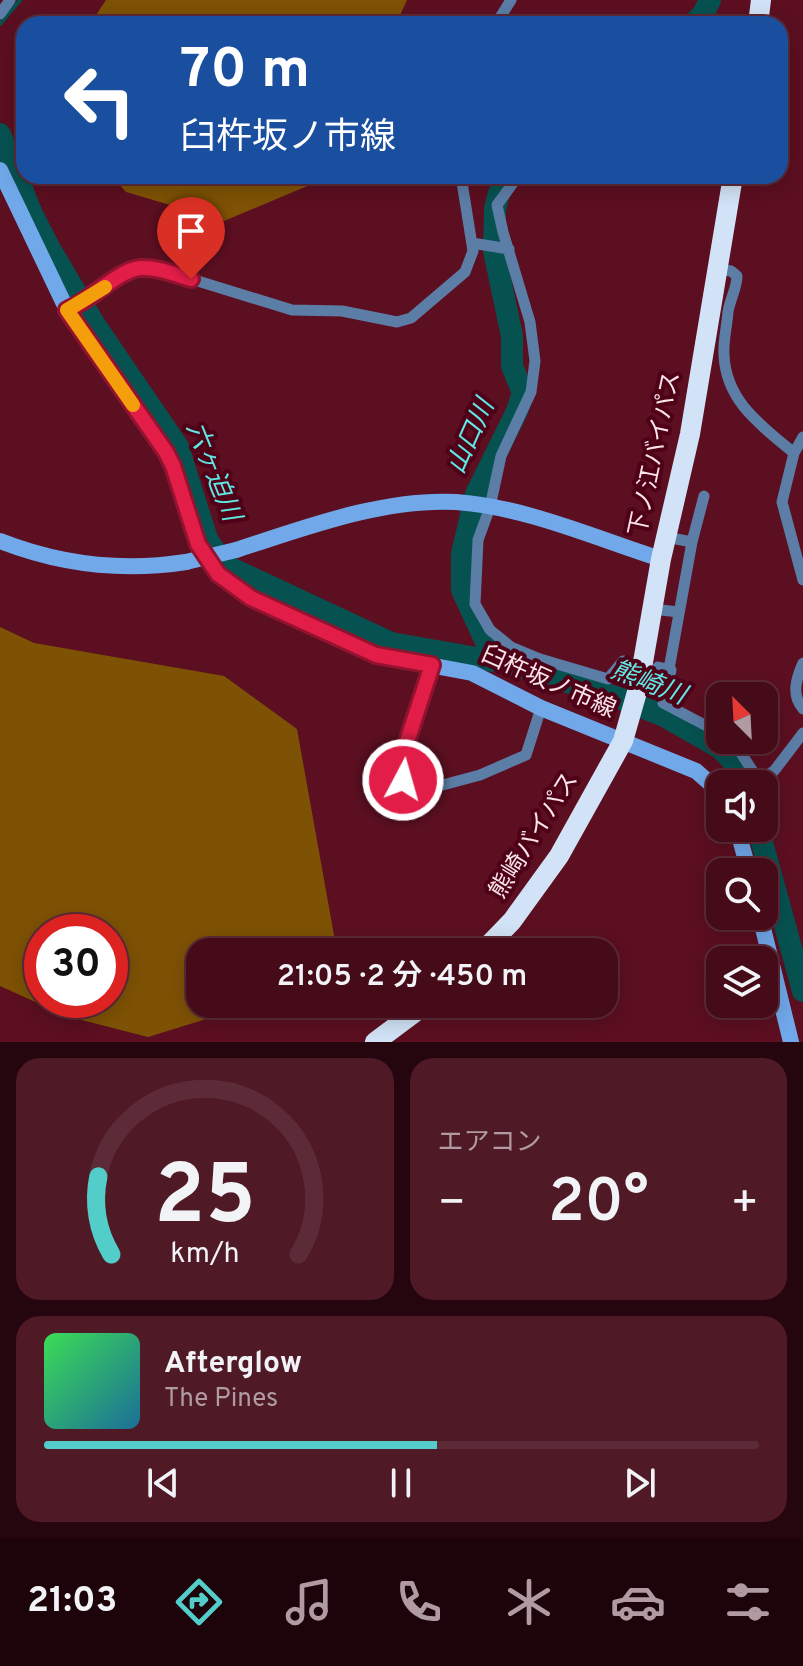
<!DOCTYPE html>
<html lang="ja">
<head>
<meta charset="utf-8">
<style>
  :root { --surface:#450b19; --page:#4f1926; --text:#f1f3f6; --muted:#b09ba2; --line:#5d2b38; --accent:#53cdca }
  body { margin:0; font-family:Overpass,"Noto Sans JP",sans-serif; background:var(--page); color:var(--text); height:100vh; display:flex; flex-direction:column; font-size:30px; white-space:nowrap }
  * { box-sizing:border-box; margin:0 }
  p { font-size:26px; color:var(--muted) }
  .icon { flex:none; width:44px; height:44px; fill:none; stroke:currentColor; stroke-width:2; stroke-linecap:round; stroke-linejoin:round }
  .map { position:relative; height:1042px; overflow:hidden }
  .details { display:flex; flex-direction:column; gap:16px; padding:16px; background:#26060e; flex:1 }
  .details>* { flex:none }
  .guide { position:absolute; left:16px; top:16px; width:772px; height:168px; border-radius:24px; box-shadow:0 4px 20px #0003,0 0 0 2px var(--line); background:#1a4fa0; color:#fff; overflow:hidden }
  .needle { width:52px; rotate:336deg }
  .tools { position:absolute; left:706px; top:682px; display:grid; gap:16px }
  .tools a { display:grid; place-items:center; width:72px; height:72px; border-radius:16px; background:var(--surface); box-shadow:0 4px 20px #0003,0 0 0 2px var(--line); font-size:40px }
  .speed { position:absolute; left:24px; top:914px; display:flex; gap:16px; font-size:40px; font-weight:700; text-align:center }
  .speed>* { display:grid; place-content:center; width:104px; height:104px; border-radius:50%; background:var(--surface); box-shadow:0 4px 20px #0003,0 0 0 2px var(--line); line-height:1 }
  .speed .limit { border:12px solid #d22; background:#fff; color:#111 }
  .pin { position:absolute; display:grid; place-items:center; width:68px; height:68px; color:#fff; margin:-82px -34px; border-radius:50% 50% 50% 0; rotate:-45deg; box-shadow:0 0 8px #0007 }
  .pin .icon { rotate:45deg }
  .me { position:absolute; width:88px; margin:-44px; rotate:6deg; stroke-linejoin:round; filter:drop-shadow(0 0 6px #0008) }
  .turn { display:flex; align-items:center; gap:28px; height:168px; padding:0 32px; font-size:36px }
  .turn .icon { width:104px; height:104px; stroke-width:2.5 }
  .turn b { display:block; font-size:56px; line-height:68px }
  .big { font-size:60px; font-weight:600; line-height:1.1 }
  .details .widget { flex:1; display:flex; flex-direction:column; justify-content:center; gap:12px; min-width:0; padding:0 28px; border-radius:24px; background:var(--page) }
  .details .dial { align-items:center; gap:0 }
  .dial svg { height:208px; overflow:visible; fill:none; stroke:var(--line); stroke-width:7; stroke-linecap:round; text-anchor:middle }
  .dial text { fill:var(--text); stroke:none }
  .song { display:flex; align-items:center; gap:24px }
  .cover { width:96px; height:96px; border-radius:12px; background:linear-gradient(135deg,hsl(130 70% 55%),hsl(200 70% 35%)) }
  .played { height:8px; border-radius:4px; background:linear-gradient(90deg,var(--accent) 55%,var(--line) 55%) }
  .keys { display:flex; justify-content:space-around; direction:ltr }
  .heat { display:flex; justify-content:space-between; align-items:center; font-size:44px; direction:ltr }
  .details .tiles { flex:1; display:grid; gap:16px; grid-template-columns:1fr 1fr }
  .widget:last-child { grid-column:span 2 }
  .trip { position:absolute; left:186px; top:938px; width:432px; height:80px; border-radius:24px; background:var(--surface); box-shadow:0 4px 20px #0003,0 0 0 2px var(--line); font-weight:600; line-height:80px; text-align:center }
  .tab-bar { display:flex; height:128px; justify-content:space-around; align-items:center; background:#1c040a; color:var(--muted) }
  .tab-bar .icon { width:56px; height:56px }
  .tab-bar .current { color:var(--accent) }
  .tab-bar b { font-size:36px; color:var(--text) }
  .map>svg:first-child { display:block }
</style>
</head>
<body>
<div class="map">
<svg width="803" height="1042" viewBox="0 0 803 1042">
  <rect width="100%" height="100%" fill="#5c0f21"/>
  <!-- forest -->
  <path fill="#7e5205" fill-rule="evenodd" d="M 106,0 L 407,0 L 396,24 L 90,24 Z
    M 112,176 L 331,176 L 224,221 L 126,192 Z
    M 0,627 L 34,643 L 224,676 L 297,729 L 337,952 L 200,952 L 200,1004 L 255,1004 L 148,1037 L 66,1016 L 0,986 ZM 42,932 L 110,932 L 110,1000 L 42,1000 Z"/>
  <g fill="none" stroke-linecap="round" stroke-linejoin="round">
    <!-- stream -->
    <path stroke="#065251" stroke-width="4" d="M 0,24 L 20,0"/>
    <!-- river -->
    <path stroke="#065251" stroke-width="22" d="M 693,24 L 703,14 L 710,0
      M 0,134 L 32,214 L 50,249 L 95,325 L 178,447 L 207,539 L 224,565 L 391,643 L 510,664 L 619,698 L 664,716 L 720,748 L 731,759 L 745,784
      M 509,176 L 499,193 L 495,209 L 494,251 L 512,336 L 512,366 L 523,393 L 517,411 L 476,494 L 462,554 L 462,590 L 485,640 L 502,661 L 509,664
      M 758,828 L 803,991"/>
    <!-- street -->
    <path stroke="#5b7da6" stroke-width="11" d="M 0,14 L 10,0
      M 496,24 L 511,0
      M 518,176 L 497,205 L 503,232 L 530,322 L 535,361 L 531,392 L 501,456 L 490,507 L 478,540 L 475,604 L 490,630 L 511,647 L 540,659 L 608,679 L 623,661 L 628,662
      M 472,243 L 509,249
      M 717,269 L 731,271 L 737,276 C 737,288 730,299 728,312 C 727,326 723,341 724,355 C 726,402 762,426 794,453
      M 67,310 L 90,299 L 136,268 L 159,269 L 292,310 L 342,311 L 397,322 L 411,318 L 465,272 L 473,251 L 461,176
      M 803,437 L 794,453 L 782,502 L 803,580
      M 666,537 L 692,542
      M 652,609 L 679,612
      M 803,663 C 796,679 791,695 803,709
      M 432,665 L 403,754 L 403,780 L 410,798 L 424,790 L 480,775 L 526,755 L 541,708
      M 658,667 L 671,670 L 663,703 L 720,733
      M 669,669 L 692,542 L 704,496
      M 729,740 L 739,750 L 761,784
      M 759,780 L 774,771 L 803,733
      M 764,795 L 764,798"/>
    <!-- secondary -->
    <path stroke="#70a8e9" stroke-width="16" d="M 0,170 L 67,310 L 166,452 L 173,466 L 198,544 L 218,574 L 251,598 L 376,655 L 472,673 L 541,708 L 696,771 L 720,792
      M 0,541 C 61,565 121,572 186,562
      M 236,550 C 304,528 383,498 456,502 C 526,507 595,538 661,559
      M 737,828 L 749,872
      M 760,916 L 791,1042"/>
    <!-- highway -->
    <path stroke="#d2e3f7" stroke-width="20" d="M 758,24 L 761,0
      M 482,952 L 512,921 L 559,856 L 623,741 L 639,685 L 661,559 L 690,434 L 733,176
      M 375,1042 L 426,1004"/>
    <!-- secondary-bridge -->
    <path stroke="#70a8e9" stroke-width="16" d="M 186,562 L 236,550"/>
  </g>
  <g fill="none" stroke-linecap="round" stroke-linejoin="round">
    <defs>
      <path id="route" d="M 191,279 C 174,274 157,267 140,268 C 118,270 90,301 67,310 L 166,452 L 173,466 L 198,544 L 218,574 L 251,598 L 376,655 L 432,665 L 403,754 L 403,780"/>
    </defs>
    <!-- route casing -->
    <use href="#route" stroke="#92132f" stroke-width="20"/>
    <!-- route -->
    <use href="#route" stroke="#e11d48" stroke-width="14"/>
    <!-- slow -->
    <path stroke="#f59e0b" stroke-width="14" d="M 105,287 L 67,310 L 133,405"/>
  </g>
  <g text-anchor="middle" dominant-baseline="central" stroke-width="8" stroke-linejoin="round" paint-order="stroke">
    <!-- street labels -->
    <g font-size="24" fill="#f9e5e7" stroke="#4f0118">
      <text transform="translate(656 454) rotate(-78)">下ノ江バイパス</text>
      <text transform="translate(548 683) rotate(24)">臼杵坂ノ市線</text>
      <text transform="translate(535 836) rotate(-58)">熊崎バイパス</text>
    </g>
    <!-- water labels -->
    <g font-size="26" font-style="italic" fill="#61e8e4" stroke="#4f0118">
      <text transform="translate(472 437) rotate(-66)">山口川</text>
      <text transform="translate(212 472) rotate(68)">六ヶ迫川</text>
      <text transform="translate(648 684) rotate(21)">熊崎川</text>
    </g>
  </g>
</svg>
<div class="tools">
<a><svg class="needle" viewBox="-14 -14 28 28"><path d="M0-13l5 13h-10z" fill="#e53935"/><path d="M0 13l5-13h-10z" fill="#b09ba2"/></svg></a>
<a><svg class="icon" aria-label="sound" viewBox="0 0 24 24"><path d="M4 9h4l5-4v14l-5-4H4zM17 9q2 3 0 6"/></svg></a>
<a><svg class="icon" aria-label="search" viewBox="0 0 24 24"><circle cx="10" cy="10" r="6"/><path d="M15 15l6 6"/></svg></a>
<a><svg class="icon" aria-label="layers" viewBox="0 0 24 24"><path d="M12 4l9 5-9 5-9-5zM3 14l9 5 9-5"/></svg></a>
</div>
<div class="speed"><div class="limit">30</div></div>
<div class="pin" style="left:191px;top:279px;background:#d93025"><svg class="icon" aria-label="arrive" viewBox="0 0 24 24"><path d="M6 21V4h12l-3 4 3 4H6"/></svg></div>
<svg class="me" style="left:403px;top:780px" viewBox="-20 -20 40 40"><circle r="17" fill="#e11d48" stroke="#fff" stroke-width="3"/><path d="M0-11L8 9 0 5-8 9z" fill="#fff"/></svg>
<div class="trip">21:05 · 2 分 · 450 m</div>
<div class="guide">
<div class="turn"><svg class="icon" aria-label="left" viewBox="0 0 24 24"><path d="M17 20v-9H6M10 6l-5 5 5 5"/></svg><div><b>70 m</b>臼杵坂ノ市線</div></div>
</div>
</div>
<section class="details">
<div class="tiles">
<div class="widget dial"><svg viewBox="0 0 100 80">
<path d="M14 69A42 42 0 1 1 86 69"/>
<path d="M14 69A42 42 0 0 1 9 39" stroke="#53cdca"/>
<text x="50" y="56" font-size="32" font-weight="700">25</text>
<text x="50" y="72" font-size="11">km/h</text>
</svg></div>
<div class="widget"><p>エアコン</p>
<div class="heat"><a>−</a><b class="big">20°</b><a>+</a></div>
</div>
<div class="widget">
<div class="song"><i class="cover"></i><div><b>Afterglow</b><p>The Pines</p></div></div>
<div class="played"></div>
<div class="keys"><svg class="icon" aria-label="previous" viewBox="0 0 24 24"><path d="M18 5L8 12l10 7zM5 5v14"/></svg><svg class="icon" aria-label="pause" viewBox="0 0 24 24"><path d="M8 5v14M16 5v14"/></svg><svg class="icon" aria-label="next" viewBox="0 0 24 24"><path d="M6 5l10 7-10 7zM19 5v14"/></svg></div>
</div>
</div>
</section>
<nav class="tab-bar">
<b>21:03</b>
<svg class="icon current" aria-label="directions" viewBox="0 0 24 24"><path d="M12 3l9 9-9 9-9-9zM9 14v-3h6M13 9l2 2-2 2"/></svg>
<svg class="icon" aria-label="music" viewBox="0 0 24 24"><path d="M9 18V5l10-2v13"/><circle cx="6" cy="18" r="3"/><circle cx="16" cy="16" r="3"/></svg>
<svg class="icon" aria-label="phone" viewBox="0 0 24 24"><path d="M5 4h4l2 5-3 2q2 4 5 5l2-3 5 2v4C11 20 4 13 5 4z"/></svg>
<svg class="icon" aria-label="climate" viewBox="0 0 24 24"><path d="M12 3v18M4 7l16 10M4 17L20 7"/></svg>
<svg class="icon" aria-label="car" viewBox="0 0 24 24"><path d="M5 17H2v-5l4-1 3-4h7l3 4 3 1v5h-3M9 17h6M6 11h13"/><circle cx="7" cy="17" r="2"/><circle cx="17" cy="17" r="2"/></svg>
<svg class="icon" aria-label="filters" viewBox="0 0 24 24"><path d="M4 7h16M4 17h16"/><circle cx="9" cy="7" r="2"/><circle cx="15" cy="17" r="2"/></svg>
</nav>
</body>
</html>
